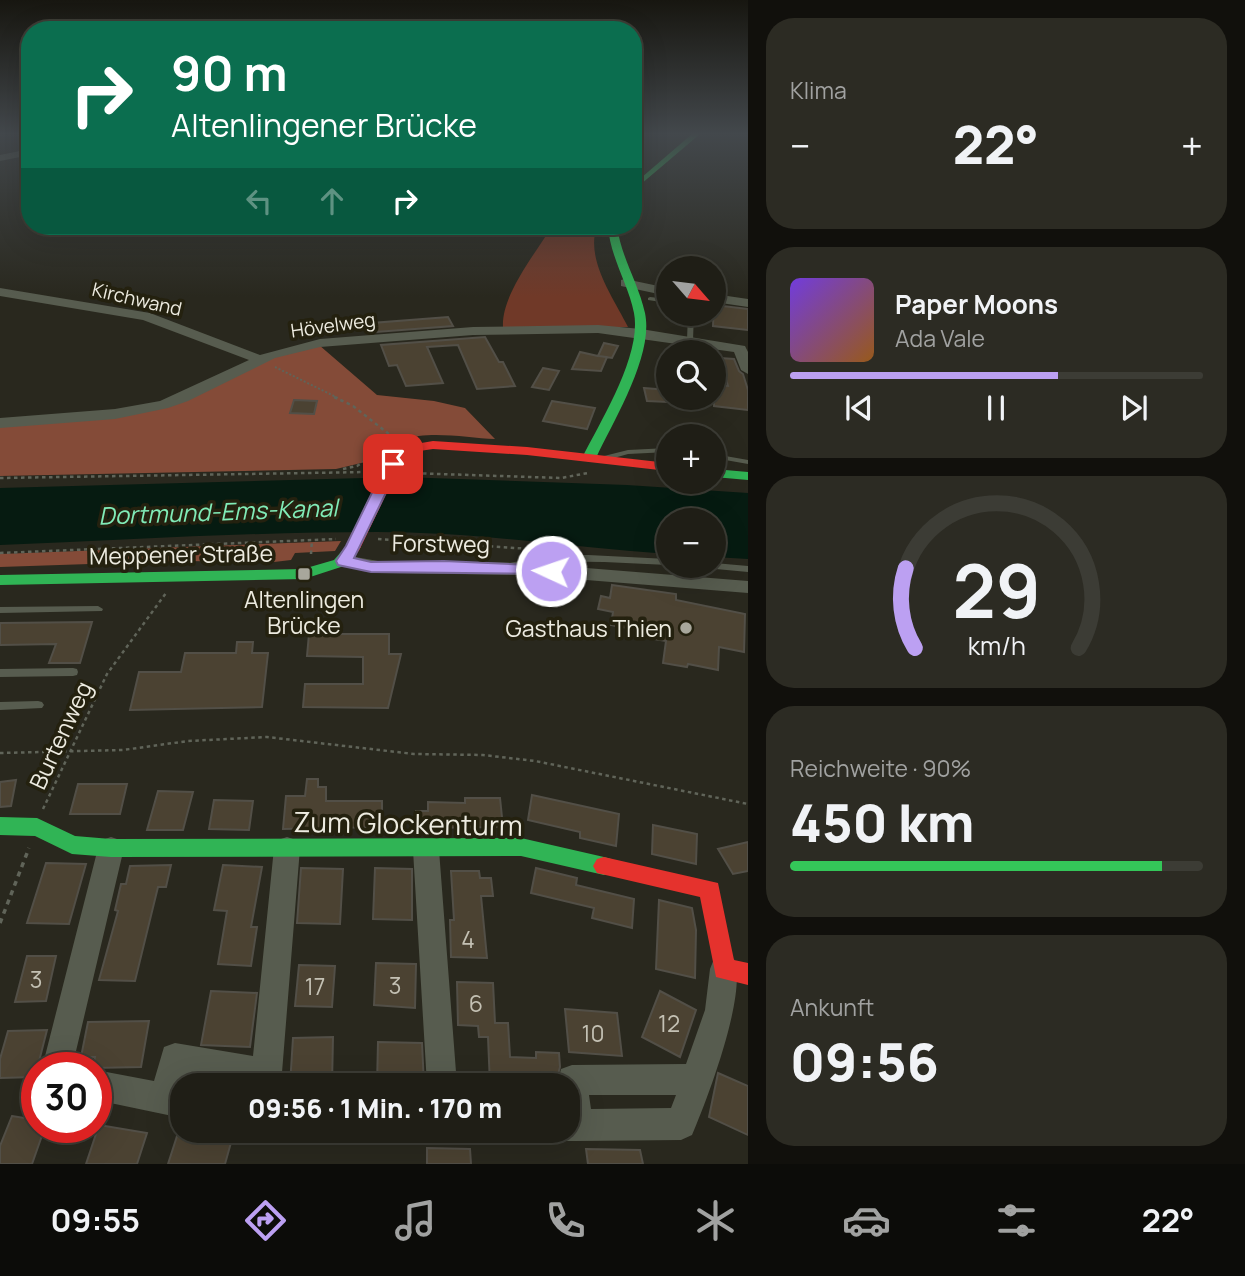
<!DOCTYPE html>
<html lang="de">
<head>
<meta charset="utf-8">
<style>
  :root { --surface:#1f1e16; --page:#2c2b23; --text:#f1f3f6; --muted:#a1a2a1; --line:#3c3c35; --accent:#bca0f2 }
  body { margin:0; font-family:Manrope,sans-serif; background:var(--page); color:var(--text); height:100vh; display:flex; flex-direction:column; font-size:26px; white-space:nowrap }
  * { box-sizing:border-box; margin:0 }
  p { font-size:23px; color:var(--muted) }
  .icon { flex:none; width:38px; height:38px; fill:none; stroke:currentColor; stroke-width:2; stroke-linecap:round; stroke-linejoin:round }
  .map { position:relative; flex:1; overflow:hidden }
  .sheet { display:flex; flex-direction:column; gap:18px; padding:18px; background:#11100c; width:497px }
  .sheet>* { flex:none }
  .top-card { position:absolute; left:21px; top:21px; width:621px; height:214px; border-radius:28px; box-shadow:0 7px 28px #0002,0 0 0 2px var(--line); background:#0b6e4f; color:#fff; overflow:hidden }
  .needle { width:46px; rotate:118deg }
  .fabs { position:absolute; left:656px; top:256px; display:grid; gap:14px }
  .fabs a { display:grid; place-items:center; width:70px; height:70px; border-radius:50%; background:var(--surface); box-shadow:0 7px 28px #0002,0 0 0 2px var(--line); font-size:35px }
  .speed { position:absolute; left:21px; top:1052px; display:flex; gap:14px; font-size:35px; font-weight:700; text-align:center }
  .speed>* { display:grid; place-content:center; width:91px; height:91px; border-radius:50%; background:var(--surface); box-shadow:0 7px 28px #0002,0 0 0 2px var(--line); line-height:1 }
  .speed .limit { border:10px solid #d22; background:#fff; color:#111 }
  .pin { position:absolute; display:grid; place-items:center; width:60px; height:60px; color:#fff; margin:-30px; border-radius:14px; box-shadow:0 4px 10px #0006 }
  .me { position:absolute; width:77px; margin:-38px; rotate:273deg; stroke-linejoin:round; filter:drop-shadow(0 0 5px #0008) }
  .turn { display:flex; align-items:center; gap:24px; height:147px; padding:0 35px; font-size:32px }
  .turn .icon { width:91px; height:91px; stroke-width:2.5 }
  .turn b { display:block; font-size:49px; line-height:60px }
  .lanes { display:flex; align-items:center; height:66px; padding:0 35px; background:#0003; justify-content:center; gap:35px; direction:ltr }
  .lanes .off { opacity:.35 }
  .big { font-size:52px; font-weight:800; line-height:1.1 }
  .sheet .tile { flex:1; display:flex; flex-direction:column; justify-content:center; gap:10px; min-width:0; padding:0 24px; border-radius:28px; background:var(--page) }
  .sheet .dial { align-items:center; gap:0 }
  .dial svg { height:182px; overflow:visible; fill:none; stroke:var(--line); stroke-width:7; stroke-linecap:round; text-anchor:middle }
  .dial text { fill:var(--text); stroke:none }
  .song { display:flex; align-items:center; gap:21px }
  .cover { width:84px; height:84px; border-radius:10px; background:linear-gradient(135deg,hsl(260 70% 55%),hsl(30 70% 35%)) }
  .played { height:7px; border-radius:4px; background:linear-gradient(90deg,var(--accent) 65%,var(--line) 65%) }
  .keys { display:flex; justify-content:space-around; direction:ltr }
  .heat { display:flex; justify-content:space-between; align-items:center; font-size:38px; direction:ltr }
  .charge { height:10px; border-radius:5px; background:linear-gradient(90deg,#34c759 90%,var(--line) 0) }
  .trip { position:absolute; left:170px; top:1073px; width:410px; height:70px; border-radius:28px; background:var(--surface); box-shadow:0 7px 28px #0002,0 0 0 2px var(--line); font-weight:800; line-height:70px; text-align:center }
  .menu { display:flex; height:112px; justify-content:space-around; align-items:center; background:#0c0c09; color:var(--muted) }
  .menu .icon { width:49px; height:49px }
  .menu .current { color:var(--accent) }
  .menu b { font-size:32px; color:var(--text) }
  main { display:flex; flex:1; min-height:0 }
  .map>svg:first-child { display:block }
</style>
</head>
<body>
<main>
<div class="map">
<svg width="748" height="1164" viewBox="0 0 748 1164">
  <rect width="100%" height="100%" fill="#29281e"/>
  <!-- green -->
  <path fill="#703928" d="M 552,226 L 597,226 C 585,259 613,297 628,327 L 503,327 C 501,295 536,253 552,226 Z"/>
  <!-- forest -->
  <path fill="#844b38" d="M 319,345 L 377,395 L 434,401 L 465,408 L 495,439 C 458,438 401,423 378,459 L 336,469 L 0,476 L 0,423 L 145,410 L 271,356 Z
    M 341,541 L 335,551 L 295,553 L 291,560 L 274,562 L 179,561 L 0,567 L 0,554 Z"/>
  <!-- water -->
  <path fill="#061b11" d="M 401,477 L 627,485 L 748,493 L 748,559 L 714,557 L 714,520 L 668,520 L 668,554 C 571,547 475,532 377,532 C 252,532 126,540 0,545 L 0,488 Z"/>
  <!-- building -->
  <path fill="#4b4232" stroke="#524f47" stroke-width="2" d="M 714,305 L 748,309 L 748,330 L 713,326 Z
    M 448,317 L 453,326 L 376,332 L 372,323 Z
    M 485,337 L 499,362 L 503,362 L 515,386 L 477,389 L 458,345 L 427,347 L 443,383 L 406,386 L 397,365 L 389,366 L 381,345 Z
    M 604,343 L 618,346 L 612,358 L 599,356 L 607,357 L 601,371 L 572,369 L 580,352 L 598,356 Z
    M 720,358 L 734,359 L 739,371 L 743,374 L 748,390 L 748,410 L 714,406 L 714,385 L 728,386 Z
    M 543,368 L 559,371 L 549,390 L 532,387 Z
    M 644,388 L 668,390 L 668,402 L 647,401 Z
    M 294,400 L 317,401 L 314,414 L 290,413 Z
    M 552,401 L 595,408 L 587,429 L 543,421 Z
    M 612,585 L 676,594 L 676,600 L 745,614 L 744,652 L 719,647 L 718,670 L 688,664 L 687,667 L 663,663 L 666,641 L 642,637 L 643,631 L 611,625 L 613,612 L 598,609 L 601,596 L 610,598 Z
    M 92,622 L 80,663 L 49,663 L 56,644 L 0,645 L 0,623 Z
    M 309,634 L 389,634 L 389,654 L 401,654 L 388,708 L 303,707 L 305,684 L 363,684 L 363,657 L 307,656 Z
    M 237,642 L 253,642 L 252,653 L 268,653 L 262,707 L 130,710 L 139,672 L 181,672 L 185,653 L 236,653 Z
    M 307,779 L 318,779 L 318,787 L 326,787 L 326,801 L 382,801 L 382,827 L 283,829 L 286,796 L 305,796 Z
    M 16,780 L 11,806 L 0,807 L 0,782 Z
    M 78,784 L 127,784 L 120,814 L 70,814 Z
    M 158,791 L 193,792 L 183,830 L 147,830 Z
    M 532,795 L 619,814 L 616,846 L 580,838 L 580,832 L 528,820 Z
    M 465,798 L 500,798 L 503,827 L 416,828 L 416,811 L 428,811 L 428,802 L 465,803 Z
    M 214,800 L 253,801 L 249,830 L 209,829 Z
    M 653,825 L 697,834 L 696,864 L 652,854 Z
    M 748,842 L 748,871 L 733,874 L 718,849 Z
    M 46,863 L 86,864 L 69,924 L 27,923 Z
    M 171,865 L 166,887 L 158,887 L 135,981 L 99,980 L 118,911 L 115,910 L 121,884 L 126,884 L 130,866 Z
    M 223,865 L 262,867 L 251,927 L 257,927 L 251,966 L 218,964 L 227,911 L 214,910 Z
    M 301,868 L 343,869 L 340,924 L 297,923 Z
    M 375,868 L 412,869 L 412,920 L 373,919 Z
    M 536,868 L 577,878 L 576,885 L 634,899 L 632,928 L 592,918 L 594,908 L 531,893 Z
    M 451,871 L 479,871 L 480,878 L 491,878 L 493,896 L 481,896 L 487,958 L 451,957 L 450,920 L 454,920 Z
    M 659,900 L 692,908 L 696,930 L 695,978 L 656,969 Z
    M 27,956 L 56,956 L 46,1001 L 15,1002 Z
    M 376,963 L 416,964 L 415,1008 L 374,1005 Z
    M 299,965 L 335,966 L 332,1007 L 295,1006 Z
    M 457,982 L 493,983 L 495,1023 L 508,1023 L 510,1057 L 536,1058 L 536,1052 L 559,1053 L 560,1067 L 555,1085 L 490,1085 L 488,1037 L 479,1037 L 478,1026 L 458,1025 Z
    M 211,991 L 257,993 L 250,1047 L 201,1045 Z
    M 660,991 L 696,1010 L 680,1057 L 642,1037 Z
    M 565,1009 L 617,1013 L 622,1056 L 569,1052 Z
    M 149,1021 L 141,1067 L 93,1068 L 95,1057 L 81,1057 L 88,1022 Z
    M 47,1030 L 35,1077 L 0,1078 L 0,1059 L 8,1031 Z
    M 333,1037 L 332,1085 L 290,1085 L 293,1038 Z
    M 378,1042 L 422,1043 L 424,1085 L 377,1085 Z
    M 718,1073 L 748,1086 L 748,1135 L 709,1117 Z
    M 12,1116 L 37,1120 L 37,1127 L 45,1127 L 32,1164 L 0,1164 L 0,1146 Z
    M 99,1125 L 147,1133 L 137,1164 L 86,1164 Z
    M 179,1130 L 232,1139 L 225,1164 L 168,1164 Z
    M 427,1148 L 470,1149 L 471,1164 L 427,1164 Z
    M 586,1149 L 640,1150 L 643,1164 L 588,1164 Z"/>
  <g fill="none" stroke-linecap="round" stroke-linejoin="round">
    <!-- path-far2 -->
    <path stroke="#606459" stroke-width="2" stroke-dasharray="2 2" stroke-linecap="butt" d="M 275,367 L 338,398"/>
    <!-- path-far1 -->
    <path stroke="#606459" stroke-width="2.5" stroke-dasharray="3.5 3.5" stroke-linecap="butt" d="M 334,397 L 353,406 L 394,438
      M 343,469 L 357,466 L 374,455
      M 409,473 L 561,478 L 588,473
      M 0,478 L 368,472
      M 378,539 L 531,549
      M 0,553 L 336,539
      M 311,554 L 312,540
      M 0,753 L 123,750 L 188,741 L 267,737 L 414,754 L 483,755 L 535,761 L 748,804
      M 43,809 L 107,674 L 166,593"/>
    <!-- path -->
    <path stroke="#606459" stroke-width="3.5" stroke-dasharray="5 5" stroke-linecap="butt" d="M 0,923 L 29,848"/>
    <!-- lane -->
    <path fill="#575c4f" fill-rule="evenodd" d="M 650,297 L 668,299 L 668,303 L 648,300 L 648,298 Z
      M 688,313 L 694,313 L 693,340 L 690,342 L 687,340 Z
      M 668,448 L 668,452 L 628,454 L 607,460 L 603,458 L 604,456 L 628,450 Z
      M 714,454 L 748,460 L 748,464 L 714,458 Z
      M 588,555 L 668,559 L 668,565 C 615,563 562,557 509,569 L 504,566 L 506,564 C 533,557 560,555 588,555 Z
      M 714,563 L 748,566 L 748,572 L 705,568 L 700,565 L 714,565 Z
      M 98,606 L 103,609 L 102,611 L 0,613 L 0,607 Z
      M 73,668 L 77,669 L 78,672 L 77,675 L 73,676 L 0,677 L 0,669 Z
      M 38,701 L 42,702 L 44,705 L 42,708 L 0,710 L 0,702 Z"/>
    <!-- street -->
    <path fill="#575c4f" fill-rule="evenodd" d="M 30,149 L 30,155 L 0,161 L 0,155 Z
      M 625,279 L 668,288 L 668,296 L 621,286 L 621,280 Z
      M 0,288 L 150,313 L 260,355 L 320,339 L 473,327 L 598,325 L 641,329 L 745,346 L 748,352 L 748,374 L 741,370 L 734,352 L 598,333 L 473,335 L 320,347 L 275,358 L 188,401 L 168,408 L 115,419 L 0,428 L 0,418 L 115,409 L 160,401 L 249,360 L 143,320 L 0,296 Z
      M 714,294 L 748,299 L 748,307 L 714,302 Z
      M 344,555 L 378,561 L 524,563 L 748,581 L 748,593 L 524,575 L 378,573 L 337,565 L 335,561 L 337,557 Z
      M 111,837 L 120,840 L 124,848 L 72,1068 L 42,1068 L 98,848 L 102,840 Z
      M 287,837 L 296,840 L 300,848 L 281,1085 L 243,1085 L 186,1075 L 182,1085 L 182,1118 L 96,1100 L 96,1070 L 154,1081 L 164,1047 L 175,1043 L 253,1056 L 274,848 L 278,840 Z
      M 426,839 L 435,842 L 439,850 L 457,1085 L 427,1085 L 413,850 L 417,842 Z
      M 724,955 L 734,959 C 748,993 707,1100 692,1135 L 681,1140 L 577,1141 L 567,1141 L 556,1136 L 553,1130 L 567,1130 L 567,1085 L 557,1085 L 561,1069 L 572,1065 L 686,1064 L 705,1010 L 710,969 L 714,959 ZM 589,1095 L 676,1095 L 671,1108 L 591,1109 Z"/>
    <!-- fast -->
    <path fill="#30b455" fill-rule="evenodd" d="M 692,134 L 700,134 L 634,190 L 634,184 Z
      M 608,226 L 617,226 C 621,257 638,282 645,313 C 654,355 614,420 596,458 L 589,462 L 582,458 C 601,420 642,355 634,313 C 628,283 610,257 608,226 Z
      M 714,469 L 748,472 L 748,480 L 714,477 Z
      M 353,542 L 361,547 L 344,566 L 304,579 L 0,585 L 0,575 L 303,569 L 334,560 L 348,544 Z
      M 0,817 L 37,818 L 75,836 L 111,839 L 521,838 L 604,857 L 611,859 L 615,866 L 611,873 L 604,875 L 521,856 L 111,857 L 72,854 L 35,836 L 0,835 Z"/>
    <!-- jam -->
    <path fill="#e5322d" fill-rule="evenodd" d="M 433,441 L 527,447 L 668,463 L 668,471 L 527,455 L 433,449 L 413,452 L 398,467 L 388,467 L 386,464 L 404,446 Z
      M 604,857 L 718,883 L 734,960 L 748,963 L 748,985 L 716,977 L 700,897 L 597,873 L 593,866 L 597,859 Z"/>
    <!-- jam-bridge -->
    <path stroke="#e5322d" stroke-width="14" d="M 353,547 L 393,464"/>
  </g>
  <!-- sky -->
  <linearGradient id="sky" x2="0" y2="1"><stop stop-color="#171610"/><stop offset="0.45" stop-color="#43484c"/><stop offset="1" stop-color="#43484c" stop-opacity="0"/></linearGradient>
  <rect width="748" height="297" fill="url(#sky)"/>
  <!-- route -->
  <path fill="#bca0f2" stroke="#7a689d" stroke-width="2" d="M 393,460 L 400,464 L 354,558 L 371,562 L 444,561 L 551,566 L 559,571 L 557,574 L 371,572 L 338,565 L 336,561 L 346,546 L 386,464 Z"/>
  <!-- markers -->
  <g fill="#a8a79c" stroke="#24210f" stroke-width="2.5">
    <rect x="297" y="567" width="14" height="14" rx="3.5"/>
    <circle cx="686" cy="628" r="7"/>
  </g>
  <g text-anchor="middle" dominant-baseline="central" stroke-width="7" stroke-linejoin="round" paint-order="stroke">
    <!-- far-street labels -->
    <g font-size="19" fill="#edebe0" stroke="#24210f">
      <text transform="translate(137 299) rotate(13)">Kirchwand</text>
      <text transform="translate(333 325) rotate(-8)">Hövelweg</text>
    </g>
    <!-- street labels -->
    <g font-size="23" fill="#edebe0" stroke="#24210f">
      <text transform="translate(441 543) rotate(1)">Forstweg</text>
      <text transform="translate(181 554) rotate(-1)">Meppener Straße</text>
      <text transform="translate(60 735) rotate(-65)">Burtenweg</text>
    </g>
    <!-- poi labels -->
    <g font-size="23" fill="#edebe0" stroke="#24210f">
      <text x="304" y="599">Altenlingen<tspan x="304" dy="26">Brücke</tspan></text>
      <text x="672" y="628" text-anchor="end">Gasthaus Thien</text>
    </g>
    <!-- near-number labels -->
    <g font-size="23" fill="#c4c1b4">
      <text x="468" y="939">4</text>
      <text x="36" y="979">3</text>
      <text x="395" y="985">3</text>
      <text x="315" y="986">17</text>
      <text x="476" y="1003">6</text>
      <text x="669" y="1023">12</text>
      <text x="593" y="1033">10</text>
    </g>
    <!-- water labels -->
    <g font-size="24" font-style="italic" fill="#81ecb8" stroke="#24210f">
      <text transform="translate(218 511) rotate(-2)">Dortmund-Ems-Kanal</text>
    </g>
    <!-- near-street labels -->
    <g font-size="28" fill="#edebe0" stroke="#24210f">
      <text transform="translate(408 823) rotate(1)">Zum Glockenturm</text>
    </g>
  </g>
</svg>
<div class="fabs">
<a><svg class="needle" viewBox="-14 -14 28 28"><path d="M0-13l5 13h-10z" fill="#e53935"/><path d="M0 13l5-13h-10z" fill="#a1a2a1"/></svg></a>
<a><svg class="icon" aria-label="search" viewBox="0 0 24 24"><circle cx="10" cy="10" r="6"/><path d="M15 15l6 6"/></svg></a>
<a>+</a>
<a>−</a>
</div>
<div class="speed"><div class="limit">30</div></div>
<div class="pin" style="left:393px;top:464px;background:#d93025"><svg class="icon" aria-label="arrive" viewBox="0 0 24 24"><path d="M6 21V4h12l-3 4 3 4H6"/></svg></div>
<svg class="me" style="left:551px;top:571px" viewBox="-20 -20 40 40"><circle r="17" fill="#bca0f2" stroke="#fff" stroke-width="3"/><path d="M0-11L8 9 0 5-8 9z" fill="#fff"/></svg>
<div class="trip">09:56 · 1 Min. · 170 m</div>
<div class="top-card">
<div class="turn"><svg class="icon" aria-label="right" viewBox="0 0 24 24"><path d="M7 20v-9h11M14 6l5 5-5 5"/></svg><div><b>90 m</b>Altenlingener Brücke</div></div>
<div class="lanes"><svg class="icon off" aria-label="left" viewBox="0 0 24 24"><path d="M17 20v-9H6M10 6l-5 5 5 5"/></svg><svg class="icon off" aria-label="ahead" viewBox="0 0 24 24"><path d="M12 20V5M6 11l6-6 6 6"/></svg><svg class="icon" aria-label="right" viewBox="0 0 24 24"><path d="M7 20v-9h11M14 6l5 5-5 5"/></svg></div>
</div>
</div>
<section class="sheet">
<div class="tile"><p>Klima</p>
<div class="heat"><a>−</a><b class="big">22°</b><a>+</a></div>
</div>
<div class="tile">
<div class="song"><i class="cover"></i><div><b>Paper Moons</b><p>Ada Vale</p></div></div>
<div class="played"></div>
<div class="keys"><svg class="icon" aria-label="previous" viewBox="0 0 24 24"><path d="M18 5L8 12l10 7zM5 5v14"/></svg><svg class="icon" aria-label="pause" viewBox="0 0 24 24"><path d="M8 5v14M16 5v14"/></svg><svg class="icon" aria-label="next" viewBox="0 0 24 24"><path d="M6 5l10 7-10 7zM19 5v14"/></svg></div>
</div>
<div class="tile dial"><svg viewBox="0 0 100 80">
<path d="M14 69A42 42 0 1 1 86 69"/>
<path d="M14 69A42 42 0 0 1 10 34" stroke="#bca0f2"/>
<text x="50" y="56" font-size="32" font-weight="700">29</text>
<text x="50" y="72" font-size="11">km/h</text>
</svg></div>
<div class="tile"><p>Reichweite · 90%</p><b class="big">450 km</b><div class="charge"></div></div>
<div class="tile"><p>Ankunft</p><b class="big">09:56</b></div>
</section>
</main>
<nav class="menu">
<b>09:55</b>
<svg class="icon current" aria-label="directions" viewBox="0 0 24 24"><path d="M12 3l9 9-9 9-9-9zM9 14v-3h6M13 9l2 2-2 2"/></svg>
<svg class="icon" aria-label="music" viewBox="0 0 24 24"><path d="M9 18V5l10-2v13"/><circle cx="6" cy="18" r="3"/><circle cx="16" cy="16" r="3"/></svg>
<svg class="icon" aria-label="phone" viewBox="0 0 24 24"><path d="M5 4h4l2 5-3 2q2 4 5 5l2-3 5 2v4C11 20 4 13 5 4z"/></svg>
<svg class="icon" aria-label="climate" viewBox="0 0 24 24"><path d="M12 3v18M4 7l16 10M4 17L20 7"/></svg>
<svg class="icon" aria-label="car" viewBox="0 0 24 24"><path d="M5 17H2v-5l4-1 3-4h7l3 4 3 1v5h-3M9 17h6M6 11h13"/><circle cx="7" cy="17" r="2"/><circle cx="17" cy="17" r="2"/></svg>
<svg class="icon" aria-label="filters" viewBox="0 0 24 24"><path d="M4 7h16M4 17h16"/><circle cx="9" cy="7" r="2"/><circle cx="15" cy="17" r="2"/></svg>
<b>22°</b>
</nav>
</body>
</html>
